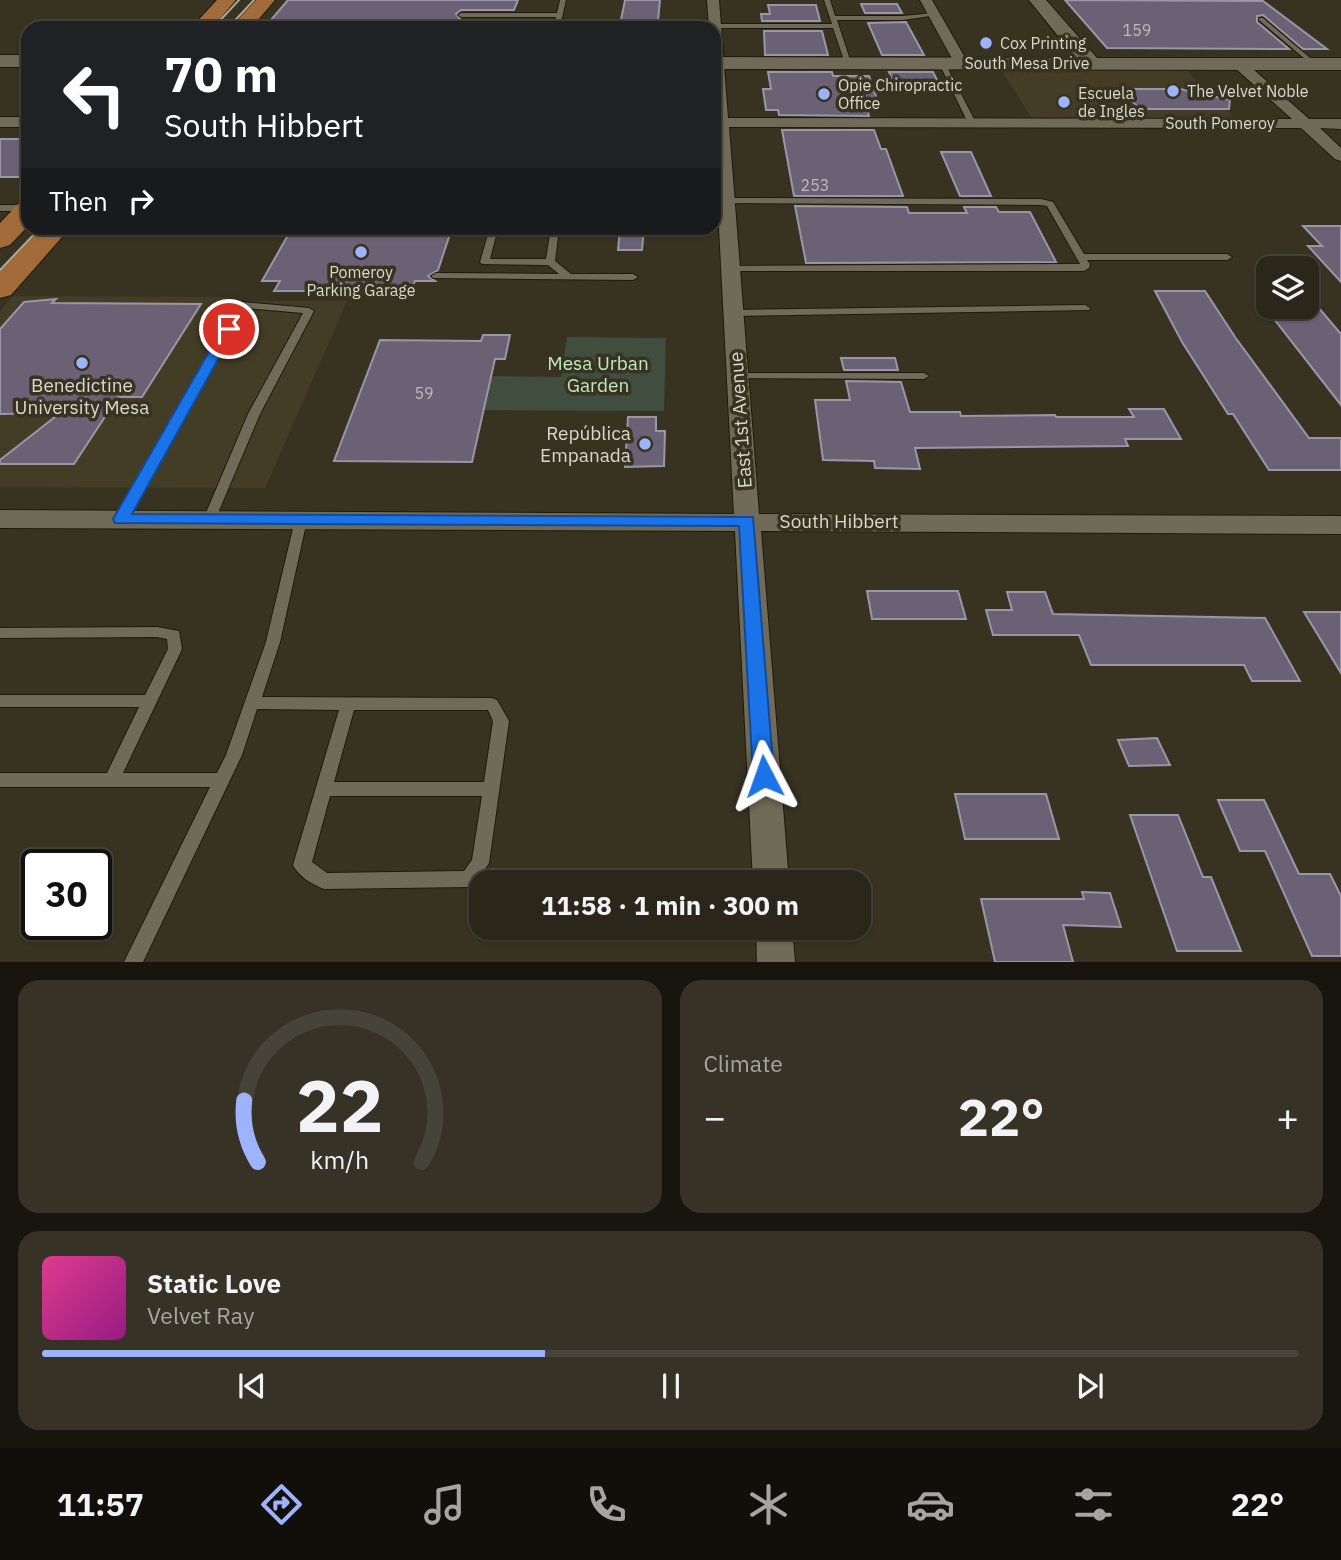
<!DOCTYPE html>
<html lang="en">
<head>
<meta charset="utf-8">
<style>
  :root { --surface:#2a2619; --page:#363226; --text:#f1f3f6; --muted:#a5a5a2; --line:#464338; --accent:#9eb3fd }
  body { margin:0; font-family:"IBM Plex Sans",sans-serif; background:var(--page); color:var(--text); height:100vh; display:flex; flex-direction:column; font-size:26px; white-space:nowrap }
  * { box-sizing:border-box; margin:0 }
  p { font-size:23px; color:var(--muted) }
  .icon { flex:none; width:38px; height:38px; fill:none; stroke:currentColor; stroke-width:2; stroke-linecap:round; stroke-linejoin:round }
  .map { position:relative; height:962px; overflow:hidden }
  .details { display:flex; flex-direction:column; gap:18px; padding:18px; background:#17150e; flex:1 }
  .details>* { flex:none }
  .banner { position:absolute; left:21px; top:21px; width:700px; height:214px; border-radius:21px; box-shadow:0 2px 5px #0004,0 0 0 2px var(--line); background:#202124; color:#fff; overflow:hidden }
  .controls { position:absolute; left:1256px; top:256px; display:grid; gap:14px }
  .controls a { display:grid; place-items:center; width:63px; height:63px; border-radius:14px; background:var(--surface); box-shadow:0 2px 5px #0004,0 0 0 2px var(--line); font-size:35px }
  .speed { position:absolute; left:21px; top:849px; display:flex; gap:14px; font-size:35px; font-weight:700; text-align:center }
  .speed>* { display:grid; place-content:center; width:91px; height:91px; border-radius:50%; background:var(--surface); box-shadow:0 2px 5px #0004,0 0 0 2px var(--line); line-height:1 }
  .speed .limit { border:4px solid #111; border-radius:10px; background:#fff; color:#111 }
  .pin { position:absolute; display:grid; place-items:center; width:60px; height:60px; color:#fff; margin:-30px; border:4px solid #fff; border-radius:50%; box-shadow:0 2px 7px #0007 }
  .me { position:absolute; width:77px; margin:-38px; rotate:356deg; stroke-linejoin:round; filter:drop-shadow(0 0 5px #0008) }
  .turn { display:flex; align-items:center; gap:24px; height:147px; padding:0 28px; font-size:32px }
  .turn .icon { width:91px; height:91px; stroke-width:2.5 }
  .turn b { display:block; font-size:49px; line-height:60px }
  .then { display:flex; align-items:center; height:66px; padding:0 28px; background:#0003; gap:14px; font-size:26px }
  .big { font-size:52px; font-weight:700; line-height:1.1 }
  .details .tile { flex:1; display:flex; flex-direction:column; justify-content:center; gap:10px; min-width:0; padding:0 24px; border-radius:21px; background:var(--page) }
  .details .dial { align-items:center; gap:0 }
  .dial svg { height:182px; overflow:visible; fill:none; stroke:var(--line); stroke-width:7; stroke-linecap:round; text-anchor:middle }
  .dial text { fill:var(--text); stroke:none }
  .song { display:flex; align-items:center; gap:21px }
  .cover { width:84px; height:84px; border-radius:10px; background:linear-gradient(135deg,hsl(330 70% 55%),hsl(310 70% 35%)) }
  .played { height:7px; border-radius:4px; background:linear-gradient(90deg,var(--accent) 40%,var(--line) 40%) }
  .keys { display:flex; justify-content:space-around; direction:ltr }
  .heat { display:flex; justify-content:space-between; align-items:center; font-size:38px; direction:ltr }
  .details .tiles { flex:1; display:grid; gap:18px; grid-template-columns:1fr 1fr }
  .tile:last-child { grid-column:span 2 }
  .trip { position:absolute; left:469px; top:870px; width:402px; height:70px; border-radius:21px; background:var(--surface); box-shadow:0 2px 5px #0004,0 0 0 2px var(--line); font-weight:700; line-height:70px; text-align:center }
  .menu { display:flex; height:112px; justify-content:space-around; align-items:center; background:#110f0a; color:var(--muted) }
  .menu .icon { width:49px; height:49px }
  .menu .active { color:var(--accent) }
  .menu b { font-size:32px; color:var(--text) }
  .map>svg:first-child { display:block }
</style>
</head>
<body>
<div class="map">
<svg width="1341" height="962" viewBox="0 0 1341 962">
  <rect width="100%" height="100%" fill="#383321"/>
  <!-- built -->
  <path fill="#443d25" d="M 997,63 L 1180,64 L 1239,123 L 1035,123 Z
    M 13,296 L 228,297 L 226,301 L 347,301 L 265,488 L 0,487 L 0,311 Z"/>
  <!-- green -->
  <path fill="#3f4e3e" d="M 567,337 L 666,338 L 664,411 L 483,410 L 491,376 L 561,377 Z"/>
  <!-- building -->
  <path fill="#6a6274" stroke="#9c94a8" stroke-width="2" d="M 288,0 L 518,0 L 514,10 L 461,10 L 456,14 L 461,20 L 511,20 L 508,28 L 264,28 Z
    M 625,0 L 660,0 L 658,21 L 621,20 Z
    M 1065,0 L 1263,1 L 1327,49 L 1303,49 L 1263,15 L 1257,16 L 1257,22 L 1289,49 L 1107,48 Z
    M 861,4 L 897,4 L 902,13 L 865,13 Z
    M 768,5 L 816,5 L 820,21 L 762,21 L 761,14 L 770,14 Z
    M 906,22 L 924,55 L 882,55 L 868,23 Z
    M 764,31 L 822,31 L 828,55 L 765,55 Z
    M 768,72 L 832,72 L 833,76 L 869,76 L 879,105 L 866,105 L 869,116 L 779,115 L 778,110 L 766,110 L 763,89 L 771,89 Z
    M 889,72 L 933,72 L 942,90 L 897,90 Z
    M 1122,89 L 1180,89 L 1230,100 L 1229,109 L 1139,109 Z
    M 782,130 L 874,130 L 881,149 L 886,149 L 903,196 L 794,196 Z
    M 0,139 L 28,139 L 28,170 L 20,177 L 0,177 Z
    M 941,152 L 971,152 L 991,196 L 960,196 Z
    M 795,206 L 907,207 L 909,213 L 967,213 L 964,207 L 996,207 L 999,212 L 1030,212 L 1056,262 L 806,263 Z
    M 1303,226 L 1341,226 L 1341,282 L 1308,246 L 1322,246 Z
    M 292,228 L 452,228 L 438,270 L 428,276 L 435,281 L 415,281 L 411,291 L 274,291 L 280,281 L 262,281 Z
    M 620,228 L 644,228 L 642,250 L 618,250 Z
    M 1155,291 L 1205,291 L 1235,337 L 1309,438 L 1341,438 L 1341,470 L 1269,470 L 1233,414 L 1228,414 L 1182,342 Z
    M 56,299 L 52,303 L 201,304 L 142,397 L 118,397 L 74,464 L 0,464 L 0,460 L 60,413 L 0,414 L 0,329 L 24,302 Z
    M 1260,301 L 1269,301 L 1269,306 L 1307,306 L 1307,301 L 1313,301 L 1341,334 L 1341,405 Z
    M 483,335 L 510,335 L 505,359 L 495,359 L 472,462 L 334,461 L 380,340 L 481,341 Z
    M 841,358 L 895,358 L 898,370 L 844,370 Z
    M 846,381 L 901,382 L 910,412 L 960,412 L 961,416 L 1055,415 L 1056,417 L 1134,417 L 1129,409 L 1164,409 L 1181,439 L 1125,439 L 1128,446 L 915,448 L 920,469 L 875,468 L 874,461 L 823,460 L 815,400 L 850,400 Z
    M 628,417 L 656,417 L 656,431 L 665,431 L 664,466 L 625,467 Z
    M 867,591 L 958,591 L 966,619 L 872,619 Z
    M 1007,592 L 1045,592 L 1053,614 L 1265,618 L 1300,681 L 1252,681 L 1244,665 L 1091,665 L 1079,635 L 993,635 L 986,610 L 1012,610 Z
    M 1304,612 L 1341,612 L 1341,673 Z
    M 1157,738 L 1170,765 L 1129,766 L 1118,740 Z
    M 955,794 L 1046,794 L 1059,839 L 965,839 Z
    M 1218,800 L 1264,800 L 1299,874 L 1330,874 L 1341,896 L 1341,956 L 1312,956 L 1265,851 L 1240,851 Z
    M 1130,815 L 1178,815 L 1203,877 L 1211,877 L 1241,951 L 1177,951 Z
    M 1082,892 L 1110,893 L 1121,927 L 1063,925 L 1073,962 L 995,962 L 981,899 L 1084,899 Z"/>
  <g fill="none" stroke-linecap="round" stroke-linejoin="round">
    <defs>
      <path id="lane" d="M 560,0 L 566,0 L 561,22 L 558,24 L 555,22 L 556,17 L 461,17 L 458,15 L 461,13 L 557,13 Z
        M 824,0 L 830,0 L 835,16 L 903,16 L 934,13 L 937,15 L 903,20 L 837,20 L 851,63 L 848,65 L 845,63 L 833,28 L 715,28 L 712,26 L 715,24 L 832,24 Z
        M 1259,18 L 1263,18 L 1316,63 L 1316,65 L 1312,65 L 1259,20 Z
        M 520,24 L 610,26 L 613,28 L 518,27 Z
        M 942,61 L 945,63 L 976,123 L 975,125 L 968,123 L 939,63 Z
        M 725,198 L 1041,199 L 1053,202 L 1084,254 L 1227,254 L 1232,257 L 1227,260 L 1087,260 L 1090,264 L 1089,268 L 1084,271 L 729,271 L 726,270 L 726,266 L 1080,264 L 1047,206 L 1041,205 L 722,203 L 722,199 Z
        M 0,205 L 28,205 L 28,211 L 0,211 Z
        M 490,228 L 498,228 L 490,259 L 546,259 L 551,228 L 559,228 L 555,261 L 571,274 L 633,274 L 638,277 L 633,280 L 433,278 L 431,276 L 436,273 L 559,274 L 548,265 L 482,264 L 480,262 Z
        M 242,302 L 309,308 L 314,311 L 260,414 L 215,520 L 209,524 L 203,520 L 248,414 L 303,313 L 245,308 L 127,519 L 121,523 L 116,522 L 115,519 L 237,305 Z
        M 1085,305 L 1090,308 L 1089,310 L 732,316 L 727,313 L 732,310 Z
        M 737,373 L 924,373 L 929,376 L 924,379 L 733,378 L 732,376 L 733,374 Z
        M 301,516 L 307,520 L 280,642 L 262,697 L 492,698 L 497,700 L 509,721 L 489,863 L 474,885 L 468,887 L 324,889 C 313,885 298,876 293,865 L 339,710 L 257,709 L 242,755 L 143,962 L 124,962 L 210,787 L 0,787 L 0,773 L 107,773 L 139,707 L 0,707 L 0,695 L 145,695 L 168,649 L 167,639 L 157,637 L 0,638 L 0,628 L 157,627 L 179,631 L 182,649 L 123,773 L 217,773 L 226,755 L 266,642 L 295,520 ZM 354,710 L 488,710 L 493,721 L 484,782 L 334,782 ZM 330,796 L 482,796 L 472,860 L 464,871 L 327,873 L 312,862 Z"/>
      <path id="street" d="M 707,0 L 719,0 L 728,118 L 1292,119 L 1234,67 L 1234,61 L 1244,61 L 1309,119 L 1341,119 L 1341,129 L 1320,128 L 1341,148 L 1341,161 L 1335,159 L 1301,128 L 729,127 L 759,514 L 1341,516 L 1341,534 L 761,531 L 789,882 L 753,882 L 735,531 L 0,528 L 0,510 L 734,514 L 714,132 L 714,28 L 709,28 Z
        M 920,0 L 932,0 L 968,63 L 966,66 L 956,66 Z
        M 0,117 L 28,117 L 28,127 L 0,127 Z
        M 756,928 L 792,928 L 795,962 L 757,962 Z"/>
      <path id="secondary" d="M 1029,0 L 1046,0 L 1097,58 L 1341,58 L 1341,70 L 714,69 L 714,57 L 1076,58 Z
        M 0,55 L 28,55 L 28,67 L 0,67 Z"/>
      <path id="primary" d="M 217,0 L 236,0 L 212,28 L 191,28 Z
        M 256,0 L 275,0 L 251,28 L 230,28 Z
        M 28,202 L 28,226 L 10,245 L 0,248 L 0,223 L 18,204 Z
        M 41,228 L 70,228 L 11,295 L 0,298 L 0,271 Z"/>
    </defs>
    <!-- lane casing -->
    <use href="#lane" stroke="#1f1a0a" stroke-width="2"/>
    <!-- street casing -->
    <use href="#street" stroke="#1f1a0a" stroke-width="2"/>
    <!-- secondary casing -->
    <use href="#secondary" stroke="#1f1a0a" stroke-width="2"/>
    <!-- primary casing -->
    <use href="#primary" stroke="#1f1a0a" stroke-width="2"/>
    <!-- lane -->
    <use href="#lane" fill="#706b58" fill-rule="evenodd"/>
    <!-- street -->
    <use href="#street" fill="#706b58" fill-rule="evenodd"/>
    <!-- secondary -->
    <use href="#secondary" fill="#706b58" fill-rule="evenodd"/>
    <!-- primary -->
    <use href="#primary" fill="#a26c3a" fill-rule="evenodd"/>
    <!-- tram -->
    <path stroke="#adaa9d" stroke-width="2" d="M 213,28 L 239,0
      M 228,28 L 254,0
      M 0,270 L 40,228"/>
  </g>
  <!-- route -->
  <path fill="#1a73e8" stroke="#114b97" stroke-width="2" d="M 229,325 L 235,329 L 132,514 L 753,517 L 774,776 L 771,783 L 764,785 L 756,783 L 753,776 L 739,526 L 115,523 L 113,519 L 222,329 Z"/>
  <!-- markers -->
  <g fill="#9eb3fd" stroke="#383321" stroke-width="2.5">
    <circle cx="986" cy="43" r="7"/>
    <circle cx="1173" cy="91" r="7"/>
    <circle cx="824" cy="94" r="7"/>
    <circle cx="1064" cy="102" r="7"/>
    <circle cx="361" cy="252" r="7"/>
    <circle cx="82" cy="363" r="7"/>
    <circle cx="645" cy="444" r="7"/>
  </g>
  <g text-anchor="middle" dominant-baseline="central" stroke-width="7" stroke-linejoin="round" paint-order="stroke">
    <!-- number labels -->
    <g font-size="16" fill="#bebab6">
      <text x="1137" y="30">159</text>
      <text x="815" y="185">253</text>
      <text x="424" y="393">59</text>
    </g>
    <!-- far-poi labels -->
    <g font-size="16" fill="#dad7cc" stroke="#383321" text-anchor="start">
      <text x="1000" y="43">Cox Printing</text>
      <text x="838" y="85">Opie Chiropractic<tspan x="838" dy="18">Office</tspan></text>
      <text x="1187" y="91">The Velvet Noble</text>
      <text x="1078" y="93">Escuela<tspan x="1078" dy="18">de Ingles</tspan></text>
      <text x="361" y="272" text-anchor="middle">Pomeroy<tspan x="361" dy="18">Parking Garage</tspan></text>
    </g>
    <!-- far-street labels -->
    <g font-size="16" fill="#dad7cc" stroke="#383321">
      <text x="1027" y="63">South Mesa Drive</text>
      <text x="1220" y="123">South Pomeroy</text>
    </g>
    <!-- park labels -->
    <g font-size="19" fill="#bee8bc" stroke="#383321">
      <text x="598" y="363">Mesa Urban<tspan x="598" dy="22">Garden</tspan></text>
    </g>
    <!-- poi labels -->
    <g font-size="19" fill="#dad7cc" stroke="#383321">
      <text x="82" y="385">Benedictine<tspan x="82" dy="22">University Mesa</tspan></text>
      <text x="631" y="433" text-anchor="end">República<tspan x="631" dy="22">Empanada</tspan></text>
    </g>
    <!-- street labels -->
    <g font-size="19" fill="#dad7cc" stroke="#383321">
      <text transform="translate(740 420) rotate(-94)">East 1st Avenue</text>
      <text x="839" y="521">South Hibbert</text>
    </g>
  </g>
</svg>
<div class="controls">
<a><svg class="icon" aria-label="layers" viewBox="0 0 24 24"><path d="M12 4l9 5-9 5-9-5zM3 14l9 5 9-5"/></svg></a>
</div>
<div class="speed"><div class="limit">30</div></div>
<div class="pin" style="left:229px;top:329px;background:#d93025"><svg class="icon" aria-label="arrive" viewBox="0 0 24 24"><path d="M6 21V4h12l-3 4 3 4H6"/></svg></div>
<svg class="me" style="left:764px;top:776px" viewBox="-20 -20 40 40"><path d="M0-17L14 15 0 8-14 15z" fill="#1a73e8" stroke="#fff" stroke-width="4"/></svg>
<div class="trip">11:58 · 1 min · 300 m</div>
<div class="banner">
<div class="turn"><svg class="icon" aria-label="left" viewBox="0 0 24 24"><path d="M17 20v-9H6M10 6l-5 5 5 5"/></svg><div><b>70 m</b>South Hibbert</div></div>
<div class="then">Then<svg class="icon" aria-label="right" viewBox="0 0 24 24"><path d="M7 20v-9h11M14 6l5 5-5 5"/></svg></div>
</div>
</div>
<section class="details">
<div class="tiles">
<div class="tile dial"><svg viewBox="0 0 100 80">
<path d="M14 69A42 42 0 1 1 86 69"/>
<path d="M14 69A42 42 0 0 1 8 42" stroke="#9eb3fd"/>
<text x="50" y="56" font-size="32" font-weight="700">22</text>
<text x="50" y="72" font-size="11">km/h</text>
</svg></div>
<div class="tile"><p>Climate</p>
<div class="heat"><a>−</a><b class="big">22°</b><a>+</a></div>
</div>
<div class="tile">
<div class="song"><i class="cover"></i><div><b>Static Love</b><p>Velvet Ray</p></div></div>
<div class="played"></div>
<div class="keys"><svg class="icon" aria-label="previous" viewBox="0 0 24 24"><path d="M18 5L8 12l10 7zM5 5v14"/></svg><svg class="icon" aria-label="pause" viewBox="0 0 24 24"><path d="M8 5v14M16 5v14"/></svg><svg class="icon" aria-label="next" viewBox="0 0 24 24"><path d="M6 5l10 7-10 7zM19 5v14"/></svg></div>
</div>
</div>
</section>
<nav class="menu">
<b>11:57</b>
<svg class="icon active" aria-label="directions" viewBox="0 0 24 24"><path d="M12 3l9 9-9 9-9-9zM9 14v-3h6M13 9l2 2-2 2"/></svg>
<svg class="icon" aria-label="music" viewBox="0 0 24 24"><path d="M9 18V5l10-2v13"/><circle cx="6" cy="18" r="3"/><circle cx="16" cy="16" r="3"/></svg>
<svg class="icon" aria-label="phone" viewBox="0 0 24 24"><path d="M5 4h4l2 5-3 2q2 4 5 5l2-3 5 2v4C11 20 4 13 5 4z"/></svg>
<svg class="icon" aria-label="climate" viewBox="0 0 24 24"><path d="M12 3v18M4 7l16 10M4 17L20 7"/></svg>
<svg class="icon" aria-label="car" viewBox="0 0 24 24"><path d="M5 17H2v-5l4-1 3-4h7l3 4 3 1v5h-3M9 17h6M6 11h13"/><circle cx="7" cy="17" r="2"/><circle cx="17" cy="17" r="2"/></svg>
<svg class="icon" aria-label="filters" viewBox="0 0 24 24"><path d="M4 7h16M4 17h16"/><circle cx="9" cy="7" r="2"/><circle cx="15" cy="17" r="2"/></svg>
<b>22°</b>
</nav>
</body>
</html>
